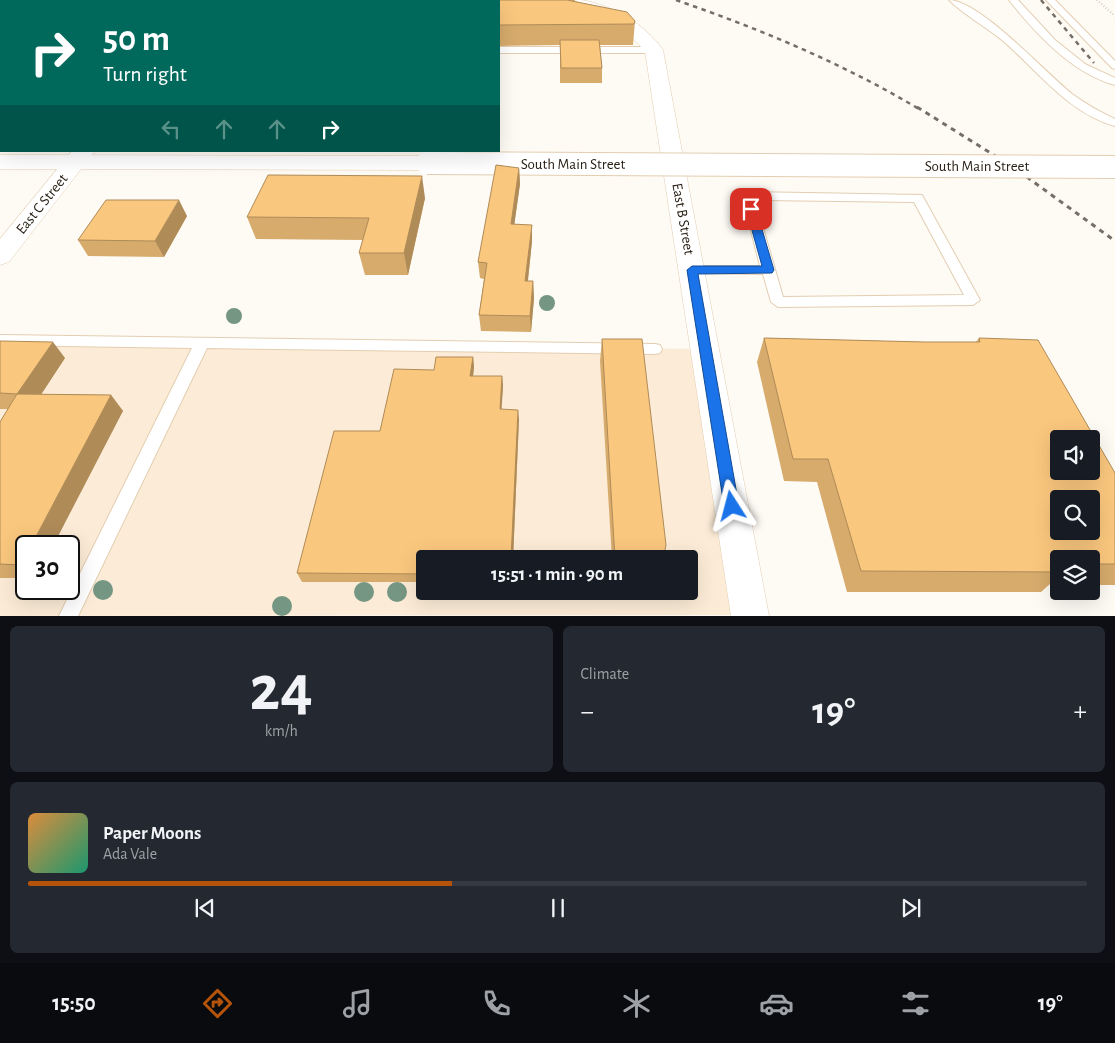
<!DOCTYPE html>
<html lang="en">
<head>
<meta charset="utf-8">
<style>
  :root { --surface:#171b24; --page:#242831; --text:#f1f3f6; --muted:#9ea1a6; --line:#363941; --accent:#b45309 }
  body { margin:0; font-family:"Alegreya Sans",sans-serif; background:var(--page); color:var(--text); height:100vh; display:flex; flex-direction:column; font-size:19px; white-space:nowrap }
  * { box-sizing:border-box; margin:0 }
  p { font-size:16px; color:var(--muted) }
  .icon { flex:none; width:28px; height:28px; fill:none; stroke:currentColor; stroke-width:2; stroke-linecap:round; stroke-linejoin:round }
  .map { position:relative; height:616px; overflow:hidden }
  .panel { display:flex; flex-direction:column; gap:10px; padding:10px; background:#0d0f14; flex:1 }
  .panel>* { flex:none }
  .hud { position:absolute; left:0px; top:0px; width:500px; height:152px; box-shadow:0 5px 20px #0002; background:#00695c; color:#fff; overflow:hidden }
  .controls { position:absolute; left:1050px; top:430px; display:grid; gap:10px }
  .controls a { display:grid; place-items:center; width:50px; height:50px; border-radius:5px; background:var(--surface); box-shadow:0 5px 20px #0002; font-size:25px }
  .speed { position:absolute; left:15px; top:535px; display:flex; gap:10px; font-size:25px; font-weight:700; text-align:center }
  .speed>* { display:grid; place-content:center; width:65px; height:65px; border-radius:50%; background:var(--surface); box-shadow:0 5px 20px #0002; line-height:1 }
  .speed .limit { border:2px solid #111; border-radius:8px; background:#fff; color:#111 }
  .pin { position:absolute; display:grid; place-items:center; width:42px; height:42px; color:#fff; margin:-21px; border-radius:10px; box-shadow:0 2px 8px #0006 }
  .me { position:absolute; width:55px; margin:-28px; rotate:351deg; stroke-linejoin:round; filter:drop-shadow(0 0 4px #0008) }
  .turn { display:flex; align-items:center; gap:18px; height:105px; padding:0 20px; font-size:22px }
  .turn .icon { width:65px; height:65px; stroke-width:2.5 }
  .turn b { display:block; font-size:35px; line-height:42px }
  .lanes { display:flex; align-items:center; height:48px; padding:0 20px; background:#0003; justify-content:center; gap:25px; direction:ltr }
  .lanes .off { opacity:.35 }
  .big { font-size:38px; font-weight:600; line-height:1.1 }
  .panel .widget { flex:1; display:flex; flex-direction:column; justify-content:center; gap:8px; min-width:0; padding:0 18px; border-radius:8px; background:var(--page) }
  .panel .dial { align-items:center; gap:0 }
  .dial b { font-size:65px; line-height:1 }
  .song { display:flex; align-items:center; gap:15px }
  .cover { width:60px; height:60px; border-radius:8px; background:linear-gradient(135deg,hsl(30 70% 55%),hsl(160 70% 35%)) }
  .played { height:5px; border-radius:2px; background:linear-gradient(90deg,var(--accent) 40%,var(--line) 40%) }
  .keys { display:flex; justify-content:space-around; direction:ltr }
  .heat { display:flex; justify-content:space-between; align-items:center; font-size:28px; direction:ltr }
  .panel .tiles { flex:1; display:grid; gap:10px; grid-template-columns:1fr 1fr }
  .widget:last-child { grid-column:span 2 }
  .trip { position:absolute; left:416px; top:550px; width:282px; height:50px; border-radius:5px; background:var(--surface); box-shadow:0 5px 20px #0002; font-weight:600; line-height:50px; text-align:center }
  .tabs { display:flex; height:80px; justify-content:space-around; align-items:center; background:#090b0e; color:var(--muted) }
  .tabs .icon { width:35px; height:35px }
  .tabs .active { color:var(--accent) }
  .tabs b { font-size:22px; color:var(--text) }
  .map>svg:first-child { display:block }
</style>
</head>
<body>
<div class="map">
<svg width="1115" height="616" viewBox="0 0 1115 616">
  <rect width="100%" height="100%" fill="#fefaf4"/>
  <!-- built -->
  <path fill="#fcecd7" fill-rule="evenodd" d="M 0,340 L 706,349 L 750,615 L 0,616 ZM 26,546 L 69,546 L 69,589 L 26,589 ZM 425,559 L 690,559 L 690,591 L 425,591 Z"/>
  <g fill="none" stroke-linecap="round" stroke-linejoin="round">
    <defs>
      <path id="service" d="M 949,0 C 979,0 1046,73 1072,94 C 1086,104 1100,112 1115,119 L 1115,126 C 1069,114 1036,69 1002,40 C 985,26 964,15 949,0 Z
        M 1009,0 L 1018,0 L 1055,40 L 1085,64 L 1115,78 L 1115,85 C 1072,73 1036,34 1009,0 Z
        M 1046,0 L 1055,0 L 1115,61 L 1115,69 L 1112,68 Z
        M 499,47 L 654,47 L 659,50 L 654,53 L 499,53 Z
        M 748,192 L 922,195 L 980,300 L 973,305 L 778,307 L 771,302 L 763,274 L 687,273 L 685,270 L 687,267 L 692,266 L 760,266 L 742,196 ZM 755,200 L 914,202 L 964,295 L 783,297 Z
        M 0,335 L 655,344 L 660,345 L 662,349 L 660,353 L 655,354 L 207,348 L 78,616 L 59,616 L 192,348 L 0,345 Z"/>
      <path id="minor" d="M 550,0 C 560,0 571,0 581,0 C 612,5 645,24 663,50 L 769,616 L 731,616 L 645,51 L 625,30 L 584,11 L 552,3 Z
        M 72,151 L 95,151 L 9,262 L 0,265 L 0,239 Z"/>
      <path id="tertiary" d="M 0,155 L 427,156 L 435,158 L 438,163 L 435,168 L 427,170 L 0,169 Z"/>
    </defs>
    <!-- service casing -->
    <use href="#service" stroke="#e3ceb1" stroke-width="2"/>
    <!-- minor casing -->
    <use href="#minor" stroke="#e3ceb1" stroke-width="1"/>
    <!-- tertiary casing -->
    <use href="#tertiary" stroke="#e3ceb1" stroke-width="1"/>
    <!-- path -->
    <path stroke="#9d978f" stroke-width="2" stroke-dasharray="0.5 2.5" stroke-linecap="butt" d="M 1097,0 L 1115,16"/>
    <!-- service -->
    <use href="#service" fill="#fff" fill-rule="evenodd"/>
    <!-- minor -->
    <use href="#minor" fill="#fff" fill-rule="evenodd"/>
    <!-- tertiary -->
    <use href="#tertiary" fill="#fff" fill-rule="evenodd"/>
    <!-- rail-far1 -->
    <path stroke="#756f66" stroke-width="2.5" stroke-dasharray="4.5 4.5" stroke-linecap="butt" d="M 676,0 C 760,29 842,63 919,109
      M 1041,0 L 1094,63"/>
    <!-- rail -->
    <path stroke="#756f66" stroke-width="3" stroke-dasharray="5 5" stroke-linecap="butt" d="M 917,107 L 1013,167 L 1115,241"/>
    <defs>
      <path id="tertiary-bridge" d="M 427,163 L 1115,167"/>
    </defs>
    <!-- tertiary-bridge casing -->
    <use href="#tertiary-bridge" stroke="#e3ceb1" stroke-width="24" stroke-linecap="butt"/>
    <!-- tertiary-bridge -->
    <use href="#tertiary-bridge" stroke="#fff" stroke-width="22"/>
  </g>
  <!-- trees -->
  <g fill="#759682">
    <circle cx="547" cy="303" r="8"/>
    <circle cx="234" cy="316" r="8"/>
    <circle cx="103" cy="590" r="10"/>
    <circle cx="364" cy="592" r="10"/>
    <circle cx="397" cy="592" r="10"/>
    <circle cx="282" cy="606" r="10"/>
  </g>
  <!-- wall -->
  <path fill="#d7ab6c" d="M 228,0 L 575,0 L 575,1 L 635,21 L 633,45 L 600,45 L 602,68 L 602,83 L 560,83 L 560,45 L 499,46 L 499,1 Z
    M 519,168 L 520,184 L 514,225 L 532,225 L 532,241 L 528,281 L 533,281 L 534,298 L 531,332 L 481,331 L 479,315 L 484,279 L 480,278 L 478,262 Z
    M 425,198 L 408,275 L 365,275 L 359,253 L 363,240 L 256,239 L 247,217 Z
    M 187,216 L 164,257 L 88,256 L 78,240 Z
    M 764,338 L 924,342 L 976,342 L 979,338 L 1115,473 L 1115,585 L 1091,585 L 1091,559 L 1059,559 L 1059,584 L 1050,584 L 1041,592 L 847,592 L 817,482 L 784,481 L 757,362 Z
    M 602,339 L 663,559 L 612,559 L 600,361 Z
    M 0,341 L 65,358 L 41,394 L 111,395 L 123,411 L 26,546 L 26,578 L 0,578 L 0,422 L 8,409 L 0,409 Z
    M 473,357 L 474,367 L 473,376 L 502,376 L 503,386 L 501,409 L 519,419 L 513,559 L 425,559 L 425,582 L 302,582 L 297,573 L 380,431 L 434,370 Z"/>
  <!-- shaded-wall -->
  <path fill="#af8b58" d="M 1,72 L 1,105 L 0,106 L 0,73 Z
    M 519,168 L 520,184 L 512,241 L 511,224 Z
    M 422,176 L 425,198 L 408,275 L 404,253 Z
    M 179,200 L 187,216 L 164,257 L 155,241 Z
    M 532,225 L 532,241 L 526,297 L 525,281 Z
    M 533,281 L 534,298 L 531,332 L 530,316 Z
    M 53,342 L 65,358 L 31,410 L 17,394 Z
    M 473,357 L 474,367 L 472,386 L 470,376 Z
    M 502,376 L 503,386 L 501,419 L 500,409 Z
    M 111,395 L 123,411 L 53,546 L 31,546 Z
    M 518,410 L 519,419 L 513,559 L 511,559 Z
    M 26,554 L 26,570 L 21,565 Z"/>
  <!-- building -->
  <path fill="#fac77e" stroke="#af8b58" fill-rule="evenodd" d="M 228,0 L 567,0 L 627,12 L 635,21 L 634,24 L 499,25 L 499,1 L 227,1 Z
    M 0,33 L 1,33 L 1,72 L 0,73 Z
    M 560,40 L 599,40 L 602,68 L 561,68 Z
    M 496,165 L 519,168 L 511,224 L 532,225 L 525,281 L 533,281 L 530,316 L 479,315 L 487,263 L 478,262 Z
    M 268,175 L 422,176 L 404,253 L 359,253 L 369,218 L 247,217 Z
    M 106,200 L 179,200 L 155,241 L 78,240 Z
    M 764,338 L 924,342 L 980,342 L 979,338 L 1038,340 L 1115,473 L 1115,564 L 1091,564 L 1091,559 L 1059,559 L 1059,572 L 861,571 L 828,459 L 793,459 ZM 1059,439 L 1091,439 L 1091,471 L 1059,471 ZM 1059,499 L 1091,499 L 1091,531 L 1059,531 Z
    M 602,339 L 642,339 L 666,545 L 663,559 L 615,559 Z
    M 0,341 L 53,342 L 17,394 L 0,393 Z
    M 436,357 L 473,357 L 470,376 L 502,376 L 500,409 L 518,410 L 511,559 L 425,559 L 425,574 L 297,573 L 334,431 L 380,431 L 394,369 L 434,370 Z
    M 17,394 L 111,395 L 31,546 L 26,546 L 26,554 L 21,565 L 0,564 L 0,422 Z"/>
  <!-- route -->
  <path fill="#1a73e8" stroke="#114b97" d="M 751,206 L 756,209 L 774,270 L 772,273 L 698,274 L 739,506 L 737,510 L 732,512 L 726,510 L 724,506 L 687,270 L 692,266 L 762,266 L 746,209 Z"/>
  <g text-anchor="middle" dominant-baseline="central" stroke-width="4" stroke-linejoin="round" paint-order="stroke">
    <!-- street labels -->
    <g font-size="15" fill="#2a2217" stroke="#fff">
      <text x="573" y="164">South Main Street</text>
      <text x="977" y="166">South Main Street</text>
      <text transform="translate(42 204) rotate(-51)">East C Street</text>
      <text transform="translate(683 219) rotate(80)">East B Street</text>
    </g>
  </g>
</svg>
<div class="controls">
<a><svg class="icon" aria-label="sound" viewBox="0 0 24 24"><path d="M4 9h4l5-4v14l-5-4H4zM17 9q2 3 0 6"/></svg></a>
<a><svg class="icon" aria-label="search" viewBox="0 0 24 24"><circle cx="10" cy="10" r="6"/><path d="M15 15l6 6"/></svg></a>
<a><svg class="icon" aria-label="layers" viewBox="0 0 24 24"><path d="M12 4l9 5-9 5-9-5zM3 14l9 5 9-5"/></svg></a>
</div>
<div class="speed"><div class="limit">30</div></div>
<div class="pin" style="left:751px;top:209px;background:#d93025"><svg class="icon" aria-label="arrive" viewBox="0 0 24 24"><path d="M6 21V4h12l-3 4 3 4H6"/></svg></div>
<svg class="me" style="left:732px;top:506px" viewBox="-20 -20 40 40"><path d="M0-17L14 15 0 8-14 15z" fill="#1a73e8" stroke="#fff" stroke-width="4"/></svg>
<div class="trip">15:51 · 1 min · 90 m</div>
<div class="hud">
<div class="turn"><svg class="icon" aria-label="right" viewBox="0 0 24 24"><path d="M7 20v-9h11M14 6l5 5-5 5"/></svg><div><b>50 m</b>Turn right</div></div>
<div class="lanes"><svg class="icon off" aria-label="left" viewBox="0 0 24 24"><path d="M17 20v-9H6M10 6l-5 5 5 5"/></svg><svg class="icon off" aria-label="ahead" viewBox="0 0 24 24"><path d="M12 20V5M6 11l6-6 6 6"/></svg><svg class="icon off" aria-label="ahead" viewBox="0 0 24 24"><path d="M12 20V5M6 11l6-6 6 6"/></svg><svg class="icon" aria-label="right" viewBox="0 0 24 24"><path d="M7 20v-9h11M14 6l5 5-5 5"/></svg></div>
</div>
</div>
<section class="panel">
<div class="tiles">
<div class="widget dial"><b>24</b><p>km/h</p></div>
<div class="widget"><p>Climate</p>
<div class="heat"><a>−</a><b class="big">19°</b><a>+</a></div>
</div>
<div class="widget">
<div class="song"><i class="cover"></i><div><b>Paper Moons</b><p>Ada Vale</p></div></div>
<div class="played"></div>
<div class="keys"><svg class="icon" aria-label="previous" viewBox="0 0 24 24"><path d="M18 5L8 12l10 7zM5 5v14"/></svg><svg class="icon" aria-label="pause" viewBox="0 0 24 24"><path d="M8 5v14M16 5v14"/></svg><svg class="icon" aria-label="next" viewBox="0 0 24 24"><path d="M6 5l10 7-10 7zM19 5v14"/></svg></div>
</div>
</div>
</section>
<nav class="tabs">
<b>15:50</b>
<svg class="icon active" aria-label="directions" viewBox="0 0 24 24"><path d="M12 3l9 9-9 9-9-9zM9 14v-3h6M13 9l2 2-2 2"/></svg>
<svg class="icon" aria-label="music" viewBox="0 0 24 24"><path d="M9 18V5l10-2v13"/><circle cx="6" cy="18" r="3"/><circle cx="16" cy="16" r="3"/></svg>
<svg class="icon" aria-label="phone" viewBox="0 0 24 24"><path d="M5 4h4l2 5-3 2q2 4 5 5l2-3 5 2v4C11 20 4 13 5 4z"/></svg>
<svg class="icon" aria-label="climate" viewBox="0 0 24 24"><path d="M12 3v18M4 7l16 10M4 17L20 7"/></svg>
<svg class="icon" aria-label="car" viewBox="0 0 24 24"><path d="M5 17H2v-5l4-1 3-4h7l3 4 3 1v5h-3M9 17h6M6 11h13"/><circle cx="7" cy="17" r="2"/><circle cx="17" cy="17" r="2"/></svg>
<svg class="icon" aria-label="filters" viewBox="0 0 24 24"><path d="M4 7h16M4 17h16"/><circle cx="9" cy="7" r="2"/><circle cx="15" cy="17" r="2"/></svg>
<b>19°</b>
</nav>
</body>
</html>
